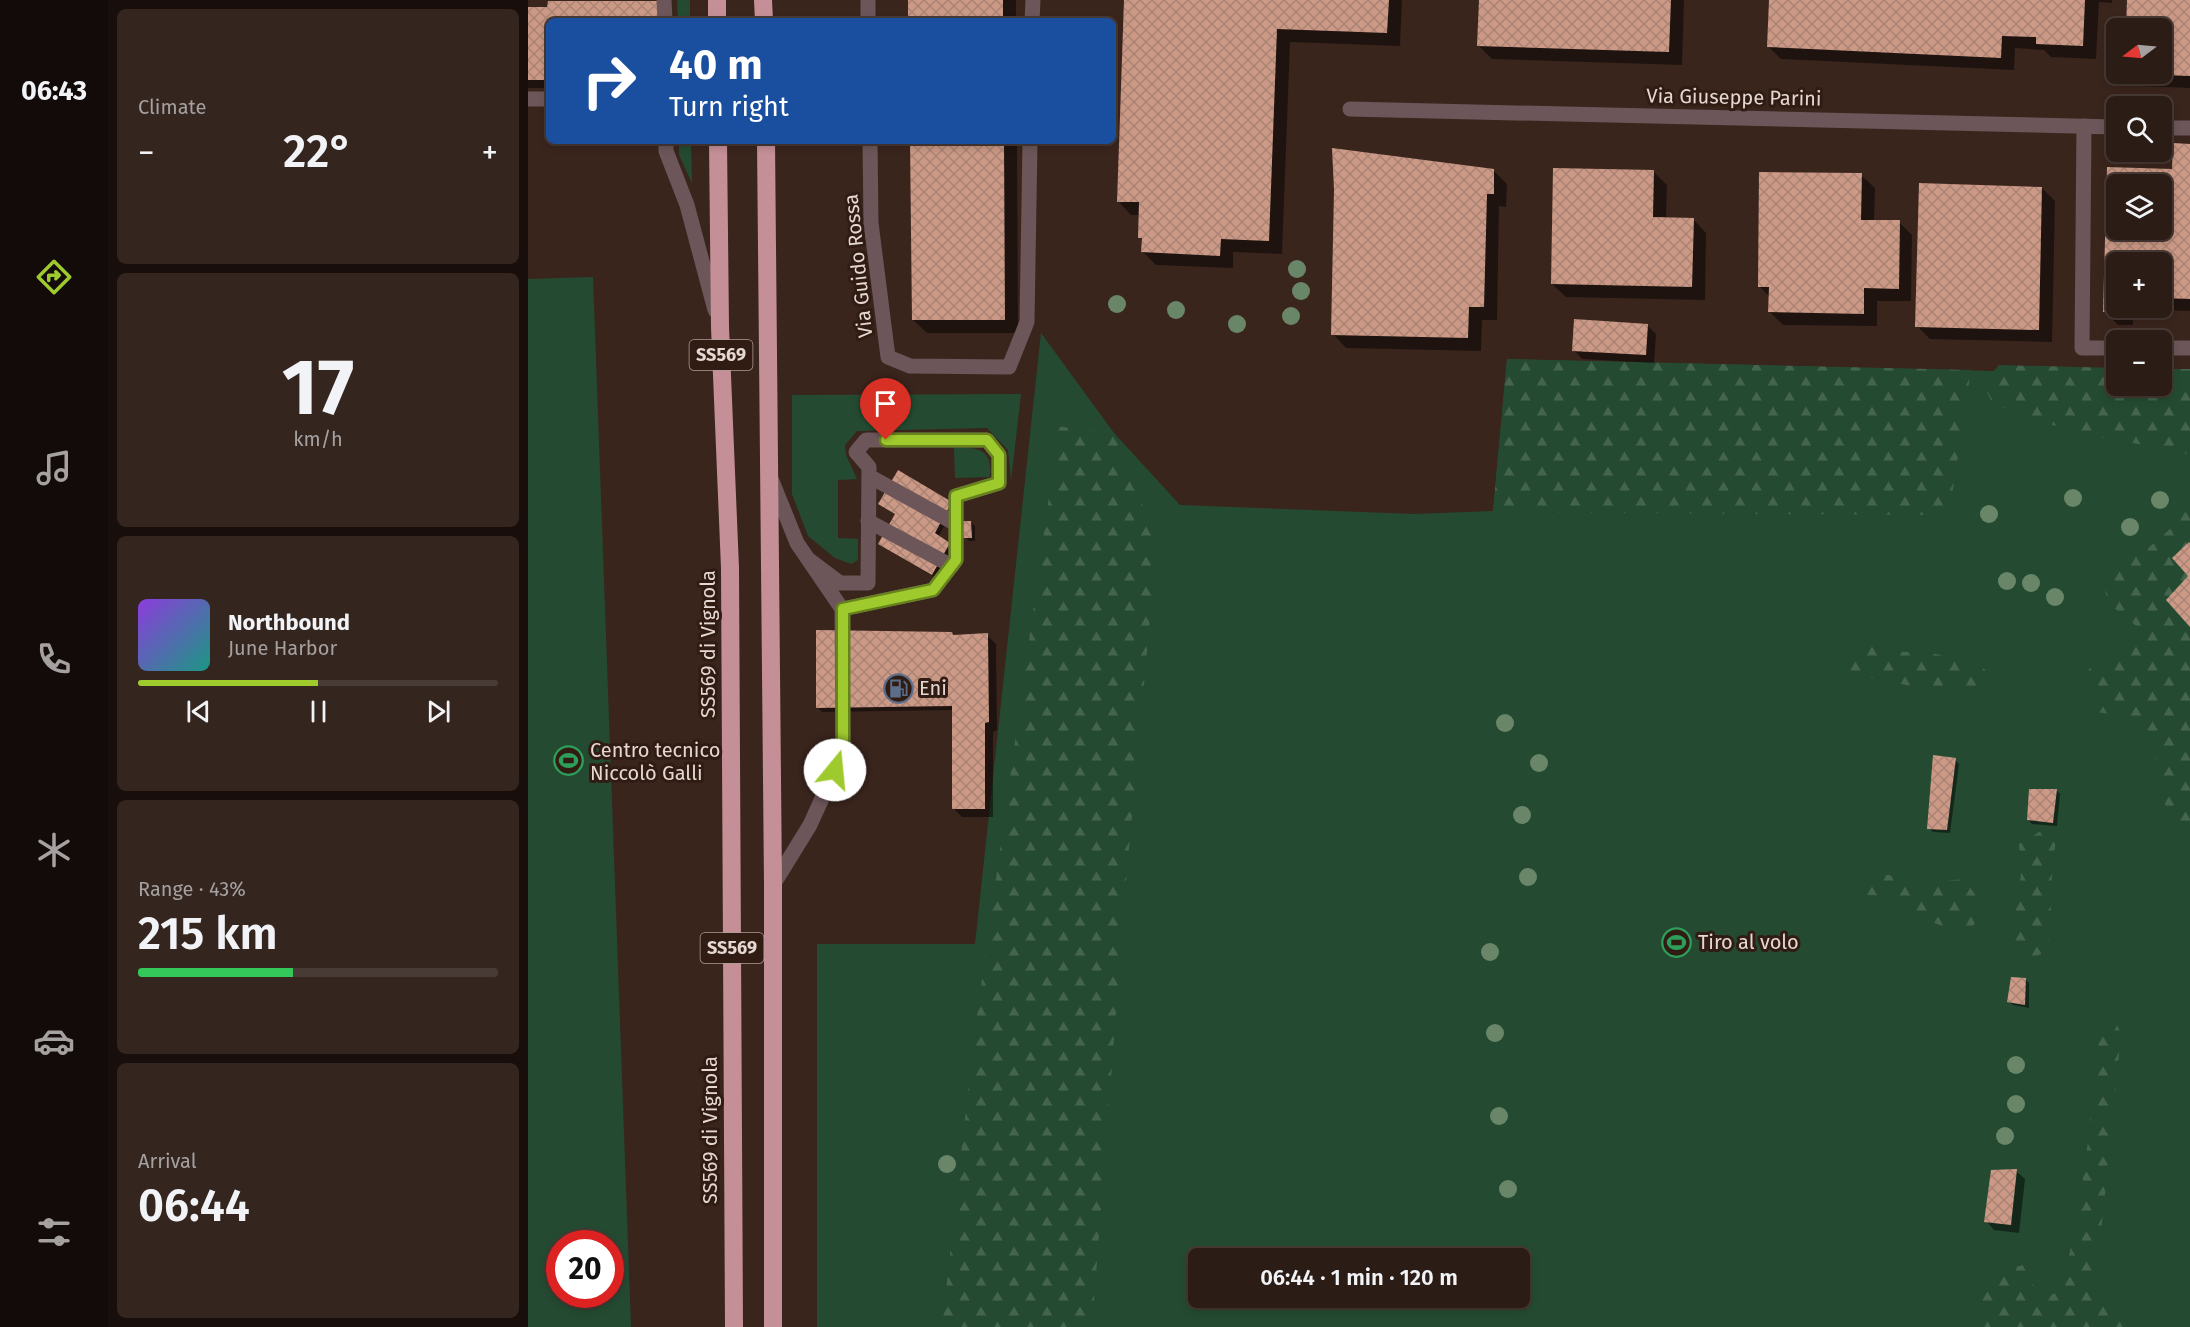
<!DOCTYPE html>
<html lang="en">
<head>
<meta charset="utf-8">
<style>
  :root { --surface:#2c1c16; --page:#34251f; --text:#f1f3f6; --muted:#a6a1a1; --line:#483a35; --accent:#9fca2e }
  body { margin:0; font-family:"Fira Sans",sans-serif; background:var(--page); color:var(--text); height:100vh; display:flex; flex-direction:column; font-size:22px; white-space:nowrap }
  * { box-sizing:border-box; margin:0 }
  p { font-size:20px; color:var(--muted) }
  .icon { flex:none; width:33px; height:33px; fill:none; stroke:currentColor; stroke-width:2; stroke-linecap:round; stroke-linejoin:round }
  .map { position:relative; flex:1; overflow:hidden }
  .panel { display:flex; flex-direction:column; gap:9px; padding:9px; background:#180f0c; width:420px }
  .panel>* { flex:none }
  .banner { position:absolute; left:18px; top:18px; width:570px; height:126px; border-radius:9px; box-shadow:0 3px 9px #0003,0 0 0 2px var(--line); background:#1a4fa0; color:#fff; overflow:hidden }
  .needle { width:39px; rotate:254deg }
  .buttons { position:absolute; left:1578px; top:18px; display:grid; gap:12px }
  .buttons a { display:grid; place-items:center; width:66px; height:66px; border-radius:9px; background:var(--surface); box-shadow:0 3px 9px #0003,0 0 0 2px var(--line); font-size:30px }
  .speed { position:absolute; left:18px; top:1230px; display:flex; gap:12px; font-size:30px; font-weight:700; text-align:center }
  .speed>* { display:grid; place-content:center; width:78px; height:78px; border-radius:50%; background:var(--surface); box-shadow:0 3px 9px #0003,0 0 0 2px var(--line); line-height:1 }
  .speed .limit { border:9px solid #d22; background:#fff; color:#111 }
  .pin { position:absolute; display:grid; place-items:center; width:51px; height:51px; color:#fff; margin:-62px -26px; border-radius:50% 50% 50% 0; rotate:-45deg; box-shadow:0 0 6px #0007 }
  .pin .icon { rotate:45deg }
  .me { position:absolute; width:66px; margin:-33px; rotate:17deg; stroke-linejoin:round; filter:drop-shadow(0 0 4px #0008) }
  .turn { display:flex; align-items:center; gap:21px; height:126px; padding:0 24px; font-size:27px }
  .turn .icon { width:78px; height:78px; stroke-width:2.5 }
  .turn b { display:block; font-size:42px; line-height:51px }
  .big { font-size:45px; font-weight:600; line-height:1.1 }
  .panel .tile { flex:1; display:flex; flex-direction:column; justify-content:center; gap:9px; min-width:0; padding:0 21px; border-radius:9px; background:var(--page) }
  .panel .dial { align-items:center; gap:0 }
  .dial b { font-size:78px; line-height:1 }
  .song { display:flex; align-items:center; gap:18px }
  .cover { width:72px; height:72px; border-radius:9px; background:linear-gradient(135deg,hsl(270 70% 55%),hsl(170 70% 35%)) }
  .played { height:6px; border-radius:3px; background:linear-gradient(90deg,var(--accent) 50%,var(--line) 50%) }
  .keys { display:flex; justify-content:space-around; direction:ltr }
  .heat { display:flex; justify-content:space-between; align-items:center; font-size:33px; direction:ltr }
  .charge { height:9px; border-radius:4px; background:linear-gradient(90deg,#34c759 43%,var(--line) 0) }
  .trip { position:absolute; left:660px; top:1248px; width:342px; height:60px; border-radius:9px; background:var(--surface); box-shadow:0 3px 9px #0003,0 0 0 2px var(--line); font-weight:600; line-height:60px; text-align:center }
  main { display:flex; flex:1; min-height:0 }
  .tabs { display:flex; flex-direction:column; width:108px; justify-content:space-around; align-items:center; background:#120b09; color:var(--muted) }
  .tabs .icon { width:42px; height:42px }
  .tabs .active { color:var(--accent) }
  .tabs b { font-size:27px; color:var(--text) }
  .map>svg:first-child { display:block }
</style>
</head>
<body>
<main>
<nav class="tabs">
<b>06:43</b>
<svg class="icon active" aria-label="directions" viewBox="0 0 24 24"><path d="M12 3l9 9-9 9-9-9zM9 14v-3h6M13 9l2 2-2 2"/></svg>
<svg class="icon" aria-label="music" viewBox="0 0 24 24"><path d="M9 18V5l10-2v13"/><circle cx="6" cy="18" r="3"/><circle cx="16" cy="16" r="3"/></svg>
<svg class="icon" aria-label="phone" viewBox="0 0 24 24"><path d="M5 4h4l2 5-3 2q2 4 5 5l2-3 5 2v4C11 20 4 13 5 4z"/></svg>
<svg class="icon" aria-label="climate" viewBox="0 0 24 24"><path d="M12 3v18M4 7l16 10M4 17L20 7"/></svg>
<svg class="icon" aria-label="car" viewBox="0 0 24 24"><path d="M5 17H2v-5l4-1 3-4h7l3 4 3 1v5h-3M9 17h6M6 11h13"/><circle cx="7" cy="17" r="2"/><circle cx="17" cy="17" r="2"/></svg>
<svg class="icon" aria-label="filters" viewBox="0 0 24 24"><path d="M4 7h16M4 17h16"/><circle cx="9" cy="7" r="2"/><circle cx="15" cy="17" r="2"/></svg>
</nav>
<section class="panel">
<div class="tile"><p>Climate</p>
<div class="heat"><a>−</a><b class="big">22°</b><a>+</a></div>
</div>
<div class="tile dial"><b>17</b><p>km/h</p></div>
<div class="tile">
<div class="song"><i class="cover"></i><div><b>Northbound</b><p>June Harbor</p></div></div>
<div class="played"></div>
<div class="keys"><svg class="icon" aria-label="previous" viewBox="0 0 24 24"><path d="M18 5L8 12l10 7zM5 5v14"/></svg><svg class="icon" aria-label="pause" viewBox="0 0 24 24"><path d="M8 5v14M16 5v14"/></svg><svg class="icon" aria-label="next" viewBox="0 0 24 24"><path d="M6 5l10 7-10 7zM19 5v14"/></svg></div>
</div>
<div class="tile"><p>Range · 43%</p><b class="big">215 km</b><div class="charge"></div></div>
<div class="tile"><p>Arrival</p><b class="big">06:44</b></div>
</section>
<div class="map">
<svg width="1662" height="1327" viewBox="0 0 1662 1327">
  <defs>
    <pattern id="forest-firs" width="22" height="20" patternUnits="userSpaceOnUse" patternTransform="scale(1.5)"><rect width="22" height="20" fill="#244b31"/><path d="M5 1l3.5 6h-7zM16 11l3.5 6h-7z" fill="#44644e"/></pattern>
    <pattern id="building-cross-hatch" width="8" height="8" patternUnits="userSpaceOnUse" patternTransform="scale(1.5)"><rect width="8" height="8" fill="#cb9985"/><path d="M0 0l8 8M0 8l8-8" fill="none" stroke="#aa8374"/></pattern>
  </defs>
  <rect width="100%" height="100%" fill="#3a251d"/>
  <!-- grass -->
  <path fill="#244b31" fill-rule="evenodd" d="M 149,0 L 162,0 L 162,21 L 150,21 Z
    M 151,141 L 163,141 L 164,183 L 151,155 Z
    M 65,277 L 103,1327 L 0,1327 L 0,279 ZM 32,1244 L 82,1244 L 82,1294 L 32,1294 Z
    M 513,333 L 586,433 L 652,505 L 886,514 L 965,511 L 979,359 L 1588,374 L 1588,386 L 1634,386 L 1662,376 L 1662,1327 L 289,1327 L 289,944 L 447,944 ZM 670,1258 L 992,1258 L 992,1298 L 670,1298 Z
    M 493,394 L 483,481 L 480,450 L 459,428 L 329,431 L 317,445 L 318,455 L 329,479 L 310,480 L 310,538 L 330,539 L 330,560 L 323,564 L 307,558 L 280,536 L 264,494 L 264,395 Z
    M 426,448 C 450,447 465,449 462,477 L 427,478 Z"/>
  <!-- forest -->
  <path fill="url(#forest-firs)" d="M 979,359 L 1443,370 L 1421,515 L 965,512 Z
    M 1471,365 L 1588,368 L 1588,386 L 1634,386 L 1634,369 L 1662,369 L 1662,455 L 1650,451 L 1548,433 L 1465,404 L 1455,384 Z
    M 528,426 L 586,433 L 629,542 L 598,881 L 564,1327 L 414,1327 L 446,1037 L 524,475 Z
    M 1662,505 L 1662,822 L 1654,823 L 1640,810 L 1632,794 L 1627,777 L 1629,760 L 1612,725 L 1588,715 L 1569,712 L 1559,686 L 1559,672 L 1568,661 L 1585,653 L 1612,629 L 1580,603 L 1575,580 C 1588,561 1599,563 1616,551 C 1634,538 1649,523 1662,505 Z
    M 1334,645 L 1365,651 L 1408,654 L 1454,666 L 1464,679 L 1451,695 L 1404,690 L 1319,673 L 1311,665 L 1322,652 Z
    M 1513,831 L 1528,837 L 1522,896 L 1524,930 L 1517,953 L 1491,961 L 1476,941 L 1490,899 L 1493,873 L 1491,844 Z
    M 1343,874 L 1354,874 L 1379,878 L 1393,883 L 1436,879 C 1450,900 1457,902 1445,927 L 1421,928 L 1400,921 L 1360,896 L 1337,895 L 1331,892 L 1333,878 Z
    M 1580,1020 L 1588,1022 L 1593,1034 L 1575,1215 L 1564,1289 L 1595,1319 L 1596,1327 L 1454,1327 C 1447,1306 1455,1286 1472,1272 C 1478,1268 1488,1267 1495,1265 L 1504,1284 L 1519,1298 L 1533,1289 C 1556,1204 1563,1115 1572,1027 Z"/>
  <!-- shadow -->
  <path fill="#0007" fill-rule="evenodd" d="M 381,0 L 488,0 L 488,21 L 382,21 Z
    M 598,0 L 874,0 L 872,46 L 762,42 L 754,254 L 705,252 L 705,268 L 628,265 L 615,252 L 615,241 L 612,237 L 612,215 L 603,215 L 590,201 Z
    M 952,0 L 1156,0 L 1154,65 L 964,59 L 951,46 Z
    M 1242,0 L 1584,0 L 1584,3 L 1571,2 L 1568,59 L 1523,57 L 1516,50 L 1487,48 L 1486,70 L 1253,59 L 1240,46 Z
    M 1600,0 L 1662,0 L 1662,88 L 1611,86 L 1598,74 L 1634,74 L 1634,28 L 1599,28 Z
    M 0,9 L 21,21 L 21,88 L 0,88 Z
    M 383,141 L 489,141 L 490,333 L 399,333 L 385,320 Z
    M 1662,145 L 1662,311 L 1619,310 L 1619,317 L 1605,317 L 1605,325 L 1590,325 L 1576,311 L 1580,169 L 1646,170 ZM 1588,184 L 1634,184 L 1634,230 L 1588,230 ZM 1588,262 L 1634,262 L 1634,308 L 1588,308 Z
    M 965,170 L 979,184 L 978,207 L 971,206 L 969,320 L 954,320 L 953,351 L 818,348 L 805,334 Z
    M 1126,172 L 1139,185 L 1138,219 L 1165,219 L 1178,233 L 1177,300 L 1038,297 L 1024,284 Z
    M 1333,175 L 1347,188 L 1346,221 L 1371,222 L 1384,235 L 1383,301 L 1349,301 L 1349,326 L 1255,325 L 1242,312 L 1242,297 L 1231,286 Z
    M 1514,188 L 1527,201 L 1524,342 L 1402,339 L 1389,326 Z
    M 1119,325 L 1128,334 L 1126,363 L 1054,359 L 1046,350 Z
    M 352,504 L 427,507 L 410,537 L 425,548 L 408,578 L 356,547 L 368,515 Z
    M 443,522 L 447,526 L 447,541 L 441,541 L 437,537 Z
    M 459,635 L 468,644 L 469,730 L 465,732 L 465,817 L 434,817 L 425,808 L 426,710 L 294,712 L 290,708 L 426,636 Z
    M 1427,760 L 1431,764 L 1422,833 L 1405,832 L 1401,828 Z
    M 1528,790 L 1532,794 L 1529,826 L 1504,824 L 1500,820 Z
    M 1497,979 L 1501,983 L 1501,1008 L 1485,1005 L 1481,1001 Z
    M 1488,1171 L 1497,1179 L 1491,1233 L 1466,1230 L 1458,1221 Z"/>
  <!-- building -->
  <path fill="url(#building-cross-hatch)" fill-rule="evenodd" d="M 380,0 L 475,0 L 475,21 L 380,21 Z
    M 596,0 L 861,0 L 859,33 L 749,29 L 741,241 L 693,239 L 692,256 L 613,252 L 614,238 L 610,238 L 611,202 L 589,202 Z
    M 951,0 L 1143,0 L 1141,52 L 949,46 Z
    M 1241,0 L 1557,0 L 1555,46 L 1508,44 L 1508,37 L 1474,36 L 1473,58 L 1239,47 Z
    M 1599,0 L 1662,0 L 1662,76 L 1634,75 L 1634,28 L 1598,28 Z
    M 20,1 L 139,1 L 139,21 L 21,21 L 20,80 L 0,80 L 0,7 L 19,7 Z
    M 382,141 L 476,141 L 477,320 L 384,320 Z
    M 1645,143 L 1662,144 L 1662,299 L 1634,298 L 1634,262 L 1588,262 L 1588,308 L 1592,308 L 1592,312 L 1575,312 L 1579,167 L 1644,169 ZM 1588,184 L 1634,184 L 1634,230 L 1588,230 Z
    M 804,148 L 966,169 L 966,194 L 959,194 L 956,307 L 941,307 L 940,338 L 803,335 L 806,190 Z
    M 1025,168 L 1126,170 L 1125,217 L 1166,218 L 1164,287 L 1023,284 Z
    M 1231,172 L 1334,173 L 1333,220 L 1372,220 L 1371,289 L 1336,288 L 1336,314 L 1240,312 L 1241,287 L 1230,287 Z
    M 1391,183 L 1514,187 L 1511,330 L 1387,327 Z
    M 1046,319 L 1120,324 L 1118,355 L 1044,351 Z
    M 370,470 L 424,502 L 407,533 L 422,543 L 404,575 L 350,544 L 367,514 L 350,504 Z
    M 434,521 L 443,521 L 444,538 L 435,538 Z
    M 1661,542 L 1662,544 L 1662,627 L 1638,600 L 1660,576 L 1644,558 Z
    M 288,630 L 424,632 L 425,635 L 460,633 L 461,722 L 457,723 L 457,809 L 424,809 L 424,706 L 288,708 Z
    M 1405,755 L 1428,758 L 1419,830 L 1399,829 Z
    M 1501,789 L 1529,789 L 1525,823 L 1499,820 Z
    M 1483,977 L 1498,978 L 1497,1005 L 1479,1002 Z
    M 1489,1169 L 1483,1225 L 1456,1222 L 1463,1170 Z"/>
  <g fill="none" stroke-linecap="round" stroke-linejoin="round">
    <!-- lane -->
    <path stroke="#6c5659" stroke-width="15" d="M 136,0 L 137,21
      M 340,0 L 340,21
      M 504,21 L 505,0
      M 0,99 L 21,99
      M 1556,126 L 1554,348 L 1588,348
      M 138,141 L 138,151 L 159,205 L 187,310
      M 342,141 L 343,223 L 360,357 L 382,366 L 481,367 L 499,322 L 502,141
      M 1634,348 L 1662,348
      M 341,476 L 428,524
      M 244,481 L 269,543 L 314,609 L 315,752 L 282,825 L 245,885
      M 340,521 L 424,566
      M 280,559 L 312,583 L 340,583 L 341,467 L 328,452 L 338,440 L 459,440 L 471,455 L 471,483 L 428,496 L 428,560 L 405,590 L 314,609"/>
    <!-- street -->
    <path stroke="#6c5659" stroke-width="15" d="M 822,109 L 1588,127
      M 1634,128 L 1662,128"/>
    <!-- highway -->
    <path stroke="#c58f97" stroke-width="18" d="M 189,0 L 189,21
      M 235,0 L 236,21
      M 190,141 L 192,327 L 202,568 L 206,1327
      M 238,141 L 245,885 L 245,1327"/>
  </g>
  <!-- trees -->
  <g fill="#6a8668">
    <circle cx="769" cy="269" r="9"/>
    <circle cx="773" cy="291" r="9"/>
    <circle cx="589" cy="304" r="9"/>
    <circle cx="648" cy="310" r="9"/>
    <circle cx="763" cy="316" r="9"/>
    <circle cx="709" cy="324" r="9"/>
    <circle cx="1545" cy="498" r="9"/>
    <circle cx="1632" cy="500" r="9"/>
    <circle cx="1461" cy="514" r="9"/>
    <circle cx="1602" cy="527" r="9"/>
    <circle cx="1479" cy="581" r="9"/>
    <circle cx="1503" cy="583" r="9"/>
    <circle cx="1527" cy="597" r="9"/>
    <circle cx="977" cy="723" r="9"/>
    <circle cx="1011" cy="763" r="9"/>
    <circle cx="994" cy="815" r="9"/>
    <circle cx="1000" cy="877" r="9"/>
    <circle cx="962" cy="952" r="9"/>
    <circle cx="967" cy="1033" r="9"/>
    <circle cx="1488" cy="1065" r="9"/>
    <circle cx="1488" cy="1104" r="9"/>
    <circle cx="971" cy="1116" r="9"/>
    <circle cx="1477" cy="1136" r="9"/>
    <circle cx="419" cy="1164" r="9"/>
    <circle cx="980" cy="1189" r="9"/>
  </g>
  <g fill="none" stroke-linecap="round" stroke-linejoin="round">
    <defs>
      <path id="route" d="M 307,770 L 315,752 L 315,609 L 405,590 L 428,560 L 428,496 L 471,483 L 471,455 L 459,440 L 358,440"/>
    </defs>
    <!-- route casing -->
    <use href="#route" stroke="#67831e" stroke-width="15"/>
    <!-- route -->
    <use href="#route" stroke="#9fca2e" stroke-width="10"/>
  </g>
  <!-- icons -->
  <defs>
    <symbol id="fuel-ring" viewBox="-11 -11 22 22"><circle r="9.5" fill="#301c13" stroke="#5c6f8a" stroke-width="1.5"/><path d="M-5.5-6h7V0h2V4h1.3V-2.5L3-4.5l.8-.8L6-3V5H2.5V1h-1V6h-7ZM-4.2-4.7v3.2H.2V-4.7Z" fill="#5c6f8a"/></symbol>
    <symbol id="stadium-ring" viewBox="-11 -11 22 22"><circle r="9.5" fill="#301c13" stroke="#2e9e5b" stroke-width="1.5"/><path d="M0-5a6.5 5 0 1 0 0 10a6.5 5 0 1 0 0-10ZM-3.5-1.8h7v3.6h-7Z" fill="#2e9e5b"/></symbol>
  </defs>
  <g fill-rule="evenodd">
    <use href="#fuel-ring" x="354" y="672" width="33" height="33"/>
    <use href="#stadium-ring" x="24" y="744" width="33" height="33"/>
    <use href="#stadium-ring" x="1132" y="926" width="33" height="33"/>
  </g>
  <g text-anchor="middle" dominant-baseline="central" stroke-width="6" stroke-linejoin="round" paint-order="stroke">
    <!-- shield labels -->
    <g fill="#301c13" stroke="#af9f98" stroke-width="1.5">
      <rect x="161.5" y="340" width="63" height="30" rx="4.5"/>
      <rect x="172.5" y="933" width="63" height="30" rx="4.5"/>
    </g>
    <g font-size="18" font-weight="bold" fill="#e5d7d1">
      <text x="193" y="355">SS569</text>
      <text x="204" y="948">SS569</text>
    </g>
    <!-- street labels -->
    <g font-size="20" fill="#e5d7d1" stroke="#301c13">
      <text transform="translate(1206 97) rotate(1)">Via Giuseppe Parini</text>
      <text transform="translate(330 266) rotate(-96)">Via Guido Rossa</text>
      <text transform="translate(180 644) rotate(-90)">SS569 di Vignola</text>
      <text transform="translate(182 1130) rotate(-90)">SS569 di Vignola</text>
    </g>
    <!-- poi labels -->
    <g font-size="20" fill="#e5d7d1" stroke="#301c13" text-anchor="start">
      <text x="391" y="688">Eni</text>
      <text x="62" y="750">Centro tecnico<tspan x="62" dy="23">Niccolò Galli</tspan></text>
      <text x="1170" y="942">Tiro al volo</text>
    </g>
  </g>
</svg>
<div class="buttons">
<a><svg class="needle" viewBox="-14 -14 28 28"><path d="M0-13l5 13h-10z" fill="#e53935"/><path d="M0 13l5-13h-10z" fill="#a6a1a1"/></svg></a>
<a><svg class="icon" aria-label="search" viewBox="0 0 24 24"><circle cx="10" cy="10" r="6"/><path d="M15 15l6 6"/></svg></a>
<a><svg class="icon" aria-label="layers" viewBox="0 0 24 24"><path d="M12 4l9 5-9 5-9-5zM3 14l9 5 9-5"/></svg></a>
<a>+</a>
<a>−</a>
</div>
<div class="speed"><div class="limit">20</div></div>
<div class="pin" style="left:358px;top:440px;background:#d93025"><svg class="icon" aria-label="arrive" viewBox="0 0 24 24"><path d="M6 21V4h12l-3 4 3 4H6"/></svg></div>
<svg class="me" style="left:307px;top:770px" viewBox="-20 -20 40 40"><circle r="19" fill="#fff"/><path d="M0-13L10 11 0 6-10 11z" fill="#9fca2e"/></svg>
<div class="trip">06:44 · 1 min · 120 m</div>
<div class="banner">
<div class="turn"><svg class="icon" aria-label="right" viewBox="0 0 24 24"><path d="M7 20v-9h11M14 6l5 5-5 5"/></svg><div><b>40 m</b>Turn right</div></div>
</div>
</div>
</main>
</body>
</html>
